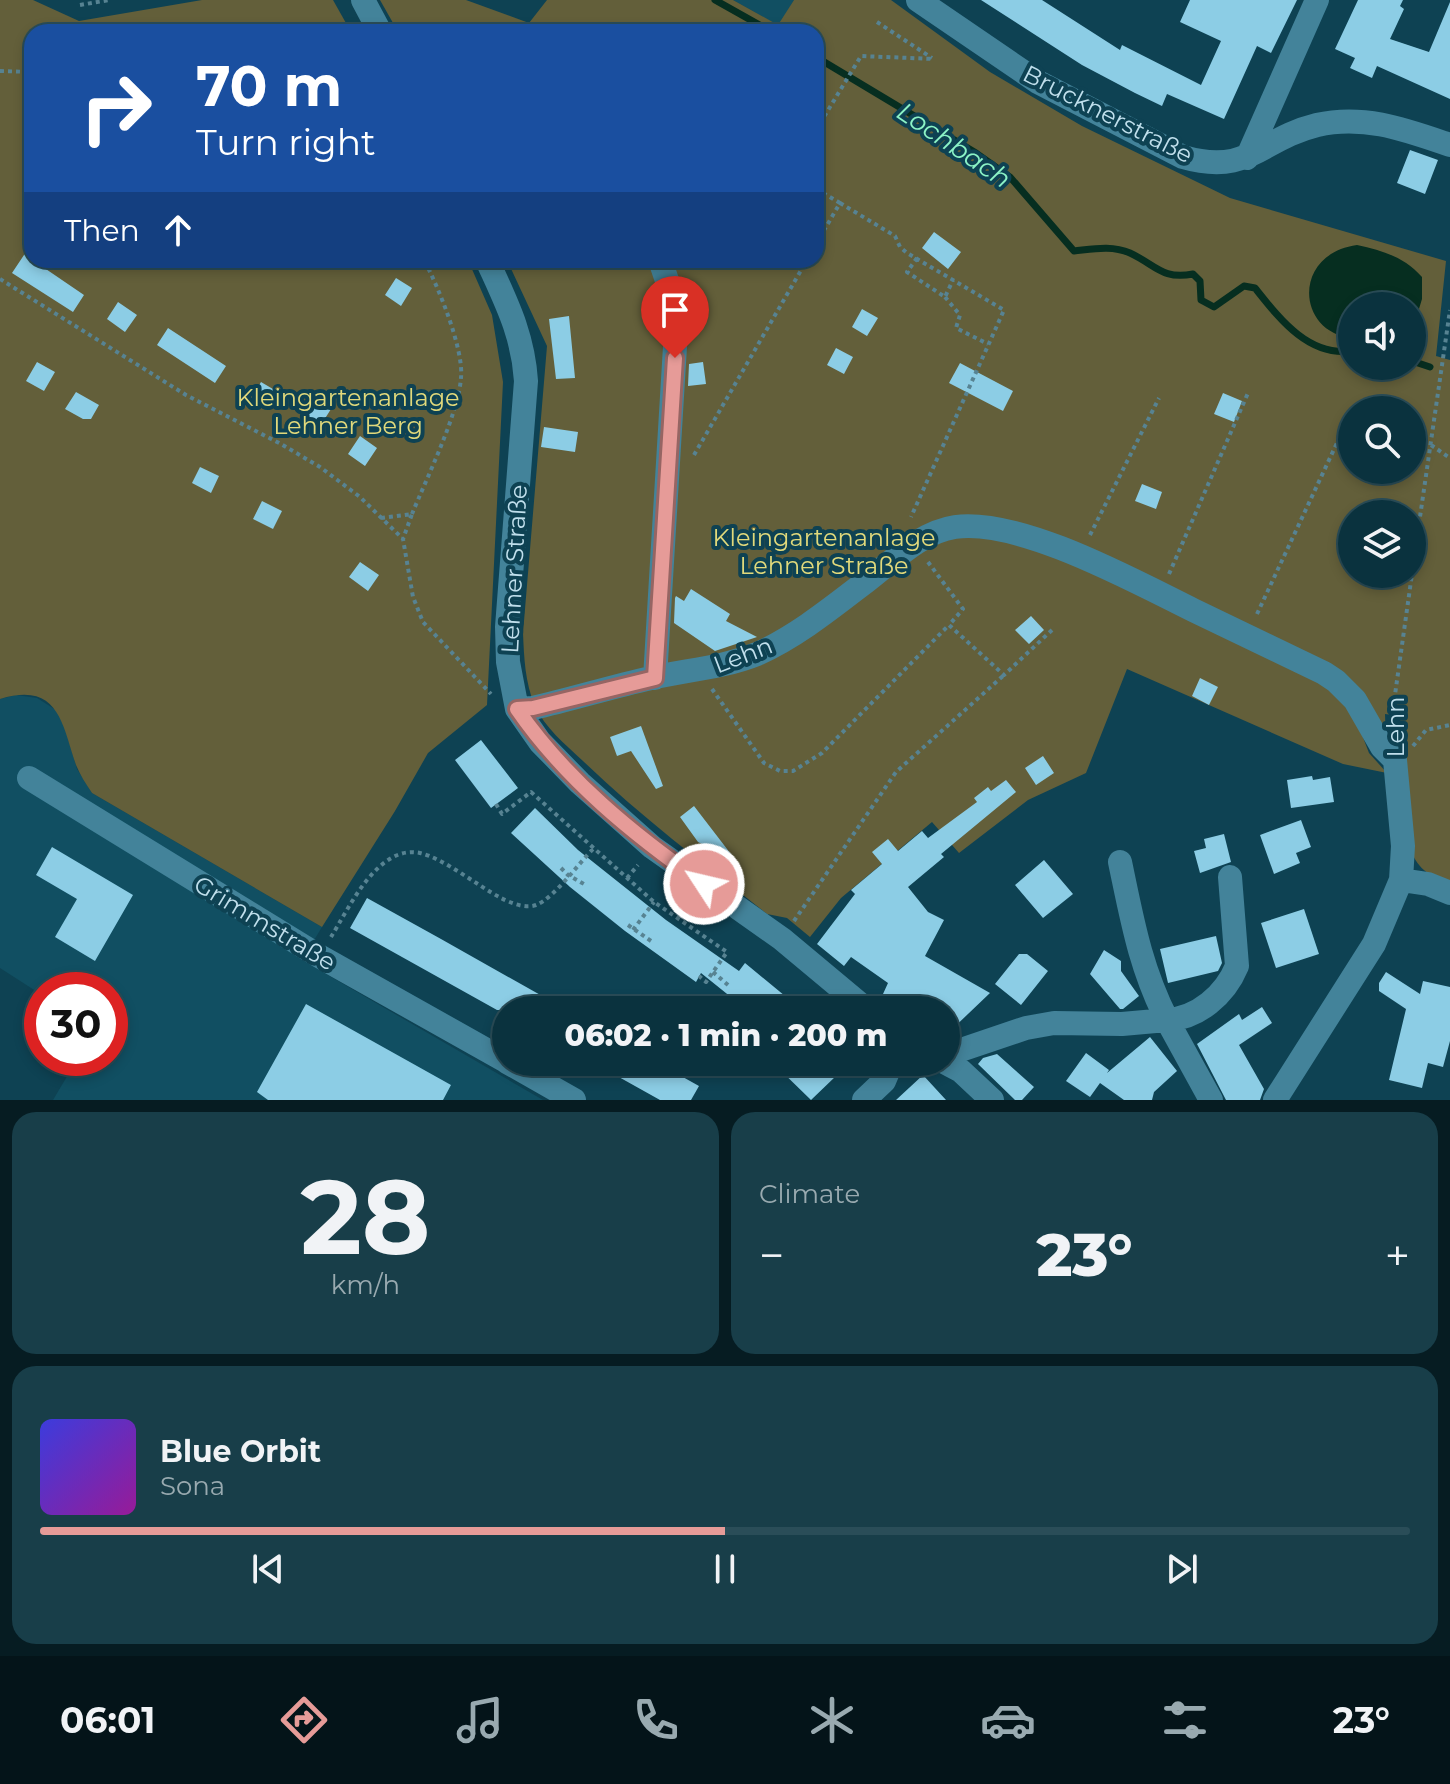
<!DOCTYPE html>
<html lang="en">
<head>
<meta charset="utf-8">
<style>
  :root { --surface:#0a323e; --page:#183e49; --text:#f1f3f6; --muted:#99aab0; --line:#2a4d58; --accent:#e69b98 }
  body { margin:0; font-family:Montserrat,sans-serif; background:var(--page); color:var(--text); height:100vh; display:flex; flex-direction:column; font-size:30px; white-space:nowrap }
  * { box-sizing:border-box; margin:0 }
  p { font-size:26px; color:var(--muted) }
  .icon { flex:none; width:44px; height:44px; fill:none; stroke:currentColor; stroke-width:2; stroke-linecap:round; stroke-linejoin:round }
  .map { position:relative; height:1100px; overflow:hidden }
  .panel { display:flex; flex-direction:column; gap:12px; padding:12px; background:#061c22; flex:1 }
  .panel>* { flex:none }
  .banner { position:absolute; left:24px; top:24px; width:800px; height:244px; border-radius:24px; box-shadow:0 4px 12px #0003,0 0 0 2px var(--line); background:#1a4fa0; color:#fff; overflow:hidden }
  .controls { position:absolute; left:1338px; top:292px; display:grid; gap:16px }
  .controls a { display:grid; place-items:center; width:88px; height:88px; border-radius:50%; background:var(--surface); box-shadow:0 4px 12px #0003,0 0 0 2px var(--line); font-size:40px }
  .speed { position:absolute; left:24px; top:972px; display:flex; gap:16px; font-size:40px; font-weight:700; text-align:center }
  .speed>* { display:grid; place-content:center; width:104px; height:104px; border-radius:50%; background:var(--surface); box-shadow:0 4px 12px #0003,0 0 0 2px var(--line); line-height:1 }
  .speed .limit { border:12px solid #d22; background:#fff; color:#111 }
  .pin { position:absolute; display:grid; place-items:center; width:68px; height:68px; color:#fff; margin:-82px -34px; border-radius:50% 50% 50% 0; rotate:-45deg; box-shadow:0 0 8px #0007 }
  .pin .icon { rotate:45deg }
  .me { position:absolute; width:88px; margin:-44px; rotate:305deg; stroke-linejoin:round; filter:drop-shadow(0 0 6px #0008) }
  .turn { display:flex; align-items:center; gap:28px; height:168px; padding:0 40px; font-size:36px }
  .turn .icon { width:104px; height:104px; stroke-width:2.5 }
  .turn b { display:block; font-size:56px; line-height:68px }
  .then { display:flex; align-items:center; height:76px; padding:0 40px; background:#0003; gap:16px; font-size:30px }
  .big { font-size:60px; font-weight:800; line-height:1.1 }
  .panel .tile { flex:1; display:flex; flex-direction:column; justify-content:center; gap:12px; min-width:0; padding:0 28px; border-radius:24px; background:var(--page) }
  .panel .dial { align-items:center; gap:0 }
  .dial b { font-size:104px; line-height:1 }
  .song { display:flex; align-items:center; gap:24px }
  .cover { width:96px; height:96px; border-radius:12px; background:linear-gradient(135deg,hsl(240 70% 55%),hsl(300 70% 35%)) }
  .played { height:8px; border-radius:4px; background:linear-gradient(90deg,var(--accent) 50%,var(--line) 50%) }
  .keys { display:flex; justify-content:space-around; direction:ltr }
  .heat { display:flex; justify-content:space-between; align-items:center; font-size:44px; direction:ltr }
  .panel .tiles { flex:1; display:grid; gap:12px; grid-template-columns:1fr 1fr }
  .tile:last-child { grid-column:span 2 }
  .trip { position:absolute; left:492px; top:996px; width:468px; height:80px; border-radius:40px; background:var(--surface); box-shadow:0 4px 12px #0003,0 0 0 2px var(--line); font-weight:800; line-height:80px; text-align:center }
  .tab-bar { display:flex; height:128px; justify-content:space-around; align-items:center; background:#041419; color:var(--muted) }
  .tab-bar .icon { width:56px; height:56px }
  .tab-bar .on { color:var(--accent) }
  .tab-bar b { font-size:36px; color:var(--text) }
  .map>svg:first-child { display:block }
</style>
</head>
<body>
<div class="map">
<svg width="1450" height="1100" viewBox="0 0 1450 1100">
  <rect width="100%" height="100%" fill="#0e4253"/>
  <!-- built -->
  <path fill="#114f62" d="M 733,0 L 794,0 L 779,26 Z
    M 16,695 L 37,698 L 56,710 L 63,721 L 77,769 L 92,793 L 322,927 L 302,960 L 543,1100 L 53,1100 L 78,1058 L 110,1058 L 110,990 L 42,990 L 42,995 L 0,968 L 0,699 Z"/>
  <!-- green -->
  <path fill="#635f3a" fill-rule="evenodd" d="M 0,0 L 33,0 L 79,21 L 202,0 L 333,0 L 351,32 L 32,32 L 32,260 L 468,260 L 492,315 L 503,382 L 487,705 L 428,753 L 395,811 L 322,927 L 92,793 C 86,784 80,775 76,765 C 62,724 59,681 0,699 Z
    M 380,0 L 466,0 L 529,23 L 547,0 L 733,0 L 778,25 L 794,0 L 891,0 L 990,72 L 1082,126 L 1230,198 L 1446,261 L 1436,356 L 1450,360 L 1450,885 C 1432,876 1418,871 1411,850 L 1400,716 L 1385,714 L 1386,743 L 1356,719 L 1369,753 L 1387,773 L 1343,764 L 1127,669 L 1086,773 L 1028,800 L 959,853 L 932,822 L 841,898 L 810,937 L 787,918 L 767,914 C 704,864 640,816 583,761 C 565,744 545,728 535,706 C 525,683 524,657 523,633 L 547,346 L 507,260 L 816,260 L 816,32 L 422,32 L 397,30 ZM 1352,306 L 1412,306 L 1412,366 L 1352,366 ZM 1352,410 L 1412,410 L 1412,470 L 1352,470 ZM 1352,514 L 1412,514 L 1412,574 L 1352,574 Z"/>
  <!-- water -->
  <path fill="#062e20" d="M 1357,245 C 1384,251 1404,257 1422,277 L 1422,299 L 1415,322 L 1412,324 L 1412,306 L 1352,306 L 1352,338 C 1296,332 1292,254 1357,245 Z"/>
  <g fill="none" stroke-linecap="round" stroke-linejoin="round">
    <!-- stream -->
    <path stroke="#062e20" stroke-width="7" d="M 715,0 L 772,32
      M 816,57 L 976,153 L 1010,177 L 1074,251 C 1093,249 1112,245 1130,253 C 1156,265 1162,280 1193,274 L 1200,281 L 1201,300 L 1214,307 L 1244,286 L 1255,288 C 1279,318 1308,357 1352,351
      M 1412,361 L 1430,367"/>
  </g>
  <!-- building -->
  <path fill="#8ccde5" d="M 981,0 L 1042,0 L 1120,50 L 1122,45 L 1201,85 L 1221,41 L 1180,22 L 1190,0 L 1297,0 L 1271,53 L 1257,46 L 1224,119 L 1167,94 L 1162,106 L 1135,93 L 1082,65 Z
    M 1358,0 L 1403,0 L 1400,6 L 1404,9 L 1390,39 L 1429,52 L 1450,2 L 1450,99 L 1377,66 L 1372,78 L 1350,68 L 1355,58 L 1335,49 Z
    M 1410,150 L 1438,160 L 1425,194 L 1397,183 Z
    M 934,232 L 961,252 L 948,269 L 922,248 Z
    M 26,252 L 32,257 L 32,260 L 37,260 L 41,263 L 40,265 L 84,295 L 73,312 L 12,273 Z
    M 396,278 L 412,288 L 401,306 L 385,295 Z
    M 118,302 L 137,315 L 125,332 L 107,319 Z
    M 862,309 L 878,318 L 867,336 L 852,327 Z
    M 569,316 L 575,378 L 556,379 L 549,319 Z
    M 168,328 L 226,366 L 215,383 L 157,345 Z
    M 836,348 L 853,357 L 844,374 L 827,365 Z
    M 37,362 L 55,372 L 44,391 L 26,381 Z
    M 703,362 L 706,384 L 688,386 L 689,364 Z
    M 960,363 L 1013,391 L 1003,411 L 949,383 Z
    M 261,382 L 278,392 L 268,409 L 251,399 Z
    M 76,392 L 99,405 L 91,419 L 83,419 L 65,409 Z
    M 1223,393 L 1242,401 L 1234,422 L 1214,414 Z
    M 314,398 L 331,409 L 319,428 L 302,416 Z
    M 544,427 L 578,432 L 575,452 L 541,447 Z
    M 360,436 L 377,448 L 365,466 L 348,454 Z
    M 200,467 L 219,476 L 211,493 L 192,483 Z
    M 1142,484 L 1162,492 L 1156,509 L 1135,501 Z
    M 262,501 L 282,511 L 273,529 L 253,519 Z
    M 360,562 L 379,575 L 368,591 L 349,577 Z
    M 691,589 L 730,614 L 726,621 L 757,637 L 715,651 L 674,623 L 675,598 L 676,596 L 684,601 Z
    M 1031,616 L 1044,630 L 1029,644 L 1015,630 Z
    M 1200,678 L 1218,687 L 1209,705 L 1192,696 Z
    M 641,726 L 663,786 L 656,789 L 631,751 L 617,756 L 610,737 Z
    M 481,740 L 518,788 L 491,808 L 455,760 Z
    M 1043,756 L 1054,773 L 1036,785 L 1025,768 Z
    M 1312,776 L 1313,780 L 1330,777 L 1334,802 L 1291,808 L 1287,780 Z
    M 1006,780 L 1016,792 L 941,854 L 944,857 L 908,887 L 928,912 L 944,920 L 925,956 L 990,993 L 946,1035 L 946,1010 L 903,1010 L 883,994 L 888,983 L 851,957 L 844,966 L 817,944 L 855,894 L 851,890 L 882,864 L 872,852 L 888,839 L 898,851 L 922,831 L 928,838 L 977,802 L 974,798 L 988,787 L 991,791 Z
    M 694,806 L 737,862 L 698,842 L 680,817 Z
    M 535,808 L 578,850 L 666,920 L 739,971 L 745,963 L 802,1010 L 747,1010 L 701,973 L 696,982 L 625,931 L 570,887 L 511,833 Z
    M 1301,820 L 1311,847 L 1296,853 L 1300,863 L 1274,874 L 1260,835 Z
    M 1224,834 L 1231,862 L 1200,873 L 1194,851 L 1206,848 L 1204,839 Z
    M 52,847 L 133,895 L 95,961 L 55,937 L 77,899 L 36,875 Z
    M 1044,860 L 1073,894 L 1043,918 L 1015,885 Z
    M 367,898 L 441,939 L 567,1010 L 497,1010 L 350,928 Z
    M 1304,909 L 1319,954 L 1276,968 L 1261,923 Z
    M 1216,936 L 1222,963 L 1218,971 L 1168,983 L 1160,949 Z
    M 1104,950 L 1121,961 L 1121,971 L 1139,996 L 1123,1009 L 1120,1009 L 1090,974 Z
    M 1019,954 L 1027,954 L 1048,971 L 1021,1005 L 995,984 Z
    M 1386,972 L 1420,994 L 1423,981 L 1450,987 L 1450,1041 L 1443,1067 L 1428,1063 L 1422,1088 L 1389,1080 L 1406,1009 L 1379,991 L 1379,983 Z
    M 306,1004 L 451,1085 L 443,1100 L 268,1100 L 257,1092 Z
    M 1262,1007 L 1272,1023 L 1239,1045 L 1264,1089 L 1260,1100 L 1226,1100 L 1197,1044 L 1239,1014 L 1242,1020 Z
    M 1150,1037 L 1177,1071 L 1154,1092 L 1152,1100 L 1124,1100 L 1100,1083 L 1090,1097 L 1066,1081 L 1086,1053 L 1109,1070 L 1107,1073 Z
    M 997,1054 L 1034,1087 L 1022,1100 L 1015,1100 L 978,1064 L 983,1058 Z
    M 592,1062 L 656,1062 L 699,1086 L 691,1100 L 660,1100 Z
    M 772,1062 L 821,1062 L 836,1076 L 811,1100 Z
    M 923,1075 L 946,1100 L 896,1100 Z"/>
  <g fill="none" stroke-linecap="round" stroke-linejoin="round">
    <!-- path -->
    <path stroke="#578392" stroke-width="4" stroke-dasharray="4 4" stroke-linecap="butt" d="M 80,5 L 109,0
      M 877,22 L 932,58
      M 527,32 C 540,26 546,24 558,32
      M 0,71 L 32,72
      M 816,130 L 861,56 L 934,59
      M 816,189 L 840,203 L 816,244
      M 840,203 L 895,236 L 900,247 L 907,253 L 1004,310 L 911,517
      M 917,258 L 907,272 L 945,297 L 953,280
      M 0,279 L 186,395 L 281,444 L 320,467 L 360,497 L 403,539
      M 945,297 L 960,315 L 956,328 L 988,344
      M 1431,445 L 1450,458
      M 694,455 L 807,260
      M 412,514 C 427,477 458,415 461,378 C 464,349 438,286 424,260
      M 381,518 L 412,514 L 403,539 L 413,597 L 423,622 L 491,694
      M 1090,535 L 1159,398
      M 928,562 L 963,609 L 950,624
      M 1412,572 L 1450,310
      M 1169,574 L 1248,393
      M 1257,614 L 1344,428
      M 712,689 L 764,763 L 780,771 L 793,771 L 822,753 L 949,625 L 1004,675 L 1052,630
      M 1392,716 L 1412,574
      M 1413,746 L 1426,730 L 1450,725
      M 496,804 L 502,814 L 531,792 L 654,902 L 727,952 L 706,982 L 699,976
      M 561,868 L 568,875 L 584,884
      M 627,878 L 638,865
      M 794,921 L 896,772 L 1004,675
      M 628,925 L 651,941
      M 633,930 L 654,902
      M 331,937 C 349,908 378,844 420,853 C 443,858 478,886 501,898 C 511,903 525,909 536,905 C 554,898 579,863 593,849
      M 713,972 L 728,985"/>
    <!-- minor -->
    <path stroke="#43839a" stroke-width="24" d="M 363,0 L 380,32
      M 918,0 L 1038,82 L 1183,157 C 1249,176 1260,139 1317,125 C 1364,114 1406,130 1450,145
      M 1247,158 L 1317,0
      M 487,260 C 506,302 523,334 526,381 L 507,627 L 508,662 L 517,709 L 540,742 L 580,783 L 652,847 L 782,939 L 867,1010
      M 655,678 L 676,330 L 673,298 L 660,260
      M 517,709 L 533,708 C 572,699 611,687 651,678 C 686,670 722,668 757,654 C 796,637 834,606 868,580 C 894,560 921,532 955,527 C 1020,518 1134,581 1193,610 C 1237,631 1280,652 1324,673 L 1336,681 L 1355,700 L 1382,747 L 1395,760 L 1403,846 L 1401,880 L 1374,944 L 1275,1100
      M 29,778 L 319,956 L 506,1061
      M 1120,862 C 1132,919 1140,967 1167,1020 C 1198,1018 1225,995 1237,966 L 1230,877
      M 1401,880 L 1428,884 L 1450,893
      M 946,1055 L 1026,1028 L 1054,1023 L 1122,1024 L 1167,1020 L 1211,1100
      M 507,1062 L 574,1100
      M 944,1062 L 961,1071 L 992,1100
      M 864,1100 L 884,1081 L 892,1062"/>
  </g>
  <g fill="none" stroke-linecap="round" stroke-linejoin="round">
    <defs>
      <path id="route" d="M 675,358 L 655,678 L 533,708 L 517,709 C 566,780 634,835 704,884"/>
    </defs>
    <!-- route casing -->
    <use href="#route" stroke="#966563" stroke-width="20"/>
    <!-- route -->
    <use href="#route" stroke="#e69b98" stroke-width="14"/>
  </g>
  <g text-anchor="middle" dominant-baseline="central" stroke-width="8" stroke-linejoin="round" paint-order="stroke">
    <!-- street labels -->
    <g font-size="24" fill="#c0dfec" stroke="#0e4253">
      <text transform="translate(1108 114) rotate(27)">Brucknerstraße</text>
      <text transform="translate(514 569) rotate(-87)">Lehner Straße</text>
      <text transform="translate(743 655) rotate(-21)">Lehn</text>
      <text transform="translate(1395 727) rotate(-90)">Lehn</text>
      <text transform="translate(265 923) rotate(31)">Grimmstraße</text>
    </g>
    <!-- park labels -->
    <g font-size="24" fill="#e1d97b" stroke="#0e4253">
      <text x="348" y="397">Kleingartenanlage<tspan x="348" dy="28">Lehner Berg</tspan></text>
      <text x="824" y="537">Kleingartenanlage<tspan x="824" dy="28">Lehner Straße</tspan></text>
    </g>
    <!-- water labels -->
    <g font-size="26" font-style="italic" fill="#8cf3c6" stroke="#0e4253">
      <text transform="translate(954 145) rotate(34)">Lochbach</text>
    </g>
  </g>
</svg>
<div class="controls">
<a><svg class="icon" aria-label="sound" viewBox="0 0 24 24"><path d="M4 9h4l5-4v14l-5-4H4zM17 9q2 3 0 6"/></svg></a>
<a><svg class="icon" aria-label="search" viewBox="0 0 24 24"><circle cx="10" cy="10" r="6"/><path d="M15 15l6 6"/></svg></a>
<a><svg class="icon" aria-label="layers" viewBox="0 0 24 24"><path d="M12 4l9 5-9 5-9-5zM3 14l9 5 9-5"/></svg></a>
</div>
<div class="speed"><div class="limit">30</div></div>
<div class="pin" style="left:675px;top:358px;background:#d93025"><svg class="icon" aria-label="arrive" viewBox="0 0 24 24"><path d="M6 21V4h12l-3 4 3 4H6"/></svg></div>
<svg class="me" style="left:704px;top:884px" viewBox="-20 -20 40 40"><circle r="17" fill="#e69b98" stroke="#fff" stroke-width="3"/><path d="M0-11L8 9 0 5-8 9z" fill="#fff"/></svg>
<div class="trip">06:02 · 1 min · 200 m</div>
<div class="banner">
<div class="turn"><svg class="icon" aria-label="right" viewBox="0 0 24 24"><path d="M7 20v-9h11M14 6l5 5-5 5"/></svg><div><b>70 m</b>Turn right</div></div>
<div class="then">Then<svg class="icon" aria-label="ahead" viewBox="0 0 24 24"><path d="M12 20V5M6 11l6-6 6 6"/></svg></div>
</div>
</div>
<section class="panel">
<div class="tiles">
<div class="tile dial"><b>28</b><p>km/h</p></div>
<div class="tile"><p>Climate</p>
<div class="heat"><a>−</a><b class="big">23°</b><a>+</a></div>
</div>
<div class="tile">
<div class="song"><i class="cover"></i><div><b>Blue Orbit</b><p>Sona</p></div></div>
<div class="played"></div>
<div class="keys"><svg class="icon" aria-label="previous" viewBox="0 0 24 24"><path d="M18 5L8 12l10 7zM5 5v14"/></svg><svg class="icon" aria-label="pause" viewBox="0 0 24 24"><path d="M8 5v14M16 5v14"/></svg><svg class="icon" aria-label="next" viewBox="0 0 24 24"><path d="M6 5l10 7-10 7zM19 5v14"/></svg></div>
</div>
</div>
</section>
<nav class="tab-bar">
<b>06:01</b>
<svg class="icon on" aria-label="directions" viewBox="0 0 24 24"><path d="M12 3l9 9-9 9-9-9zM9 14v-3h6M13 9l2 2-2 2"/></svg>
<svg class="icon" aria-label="music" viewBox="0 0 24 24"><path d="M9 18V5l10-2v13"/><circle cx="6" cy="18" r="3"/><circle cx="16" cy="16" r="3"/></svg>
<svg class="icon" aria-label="phone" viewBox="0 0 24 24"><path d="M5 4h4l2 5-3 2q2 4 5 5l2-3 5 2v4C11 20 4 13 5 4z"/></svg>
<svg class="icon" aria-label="climate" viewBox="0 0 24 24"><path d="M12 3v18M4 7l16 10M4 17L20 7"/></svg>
<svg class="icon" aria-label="car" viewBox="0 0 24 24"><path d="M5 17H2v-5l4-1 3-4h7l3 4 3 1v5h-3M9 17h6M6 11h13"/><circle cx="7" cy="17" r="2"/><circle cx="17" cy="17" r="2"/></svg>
<svg class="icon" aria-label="filters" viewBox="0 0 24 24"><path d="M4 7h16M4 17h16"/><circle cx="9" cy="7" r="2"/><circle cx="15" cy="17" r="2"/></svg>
<b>23°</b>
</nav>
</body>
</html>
